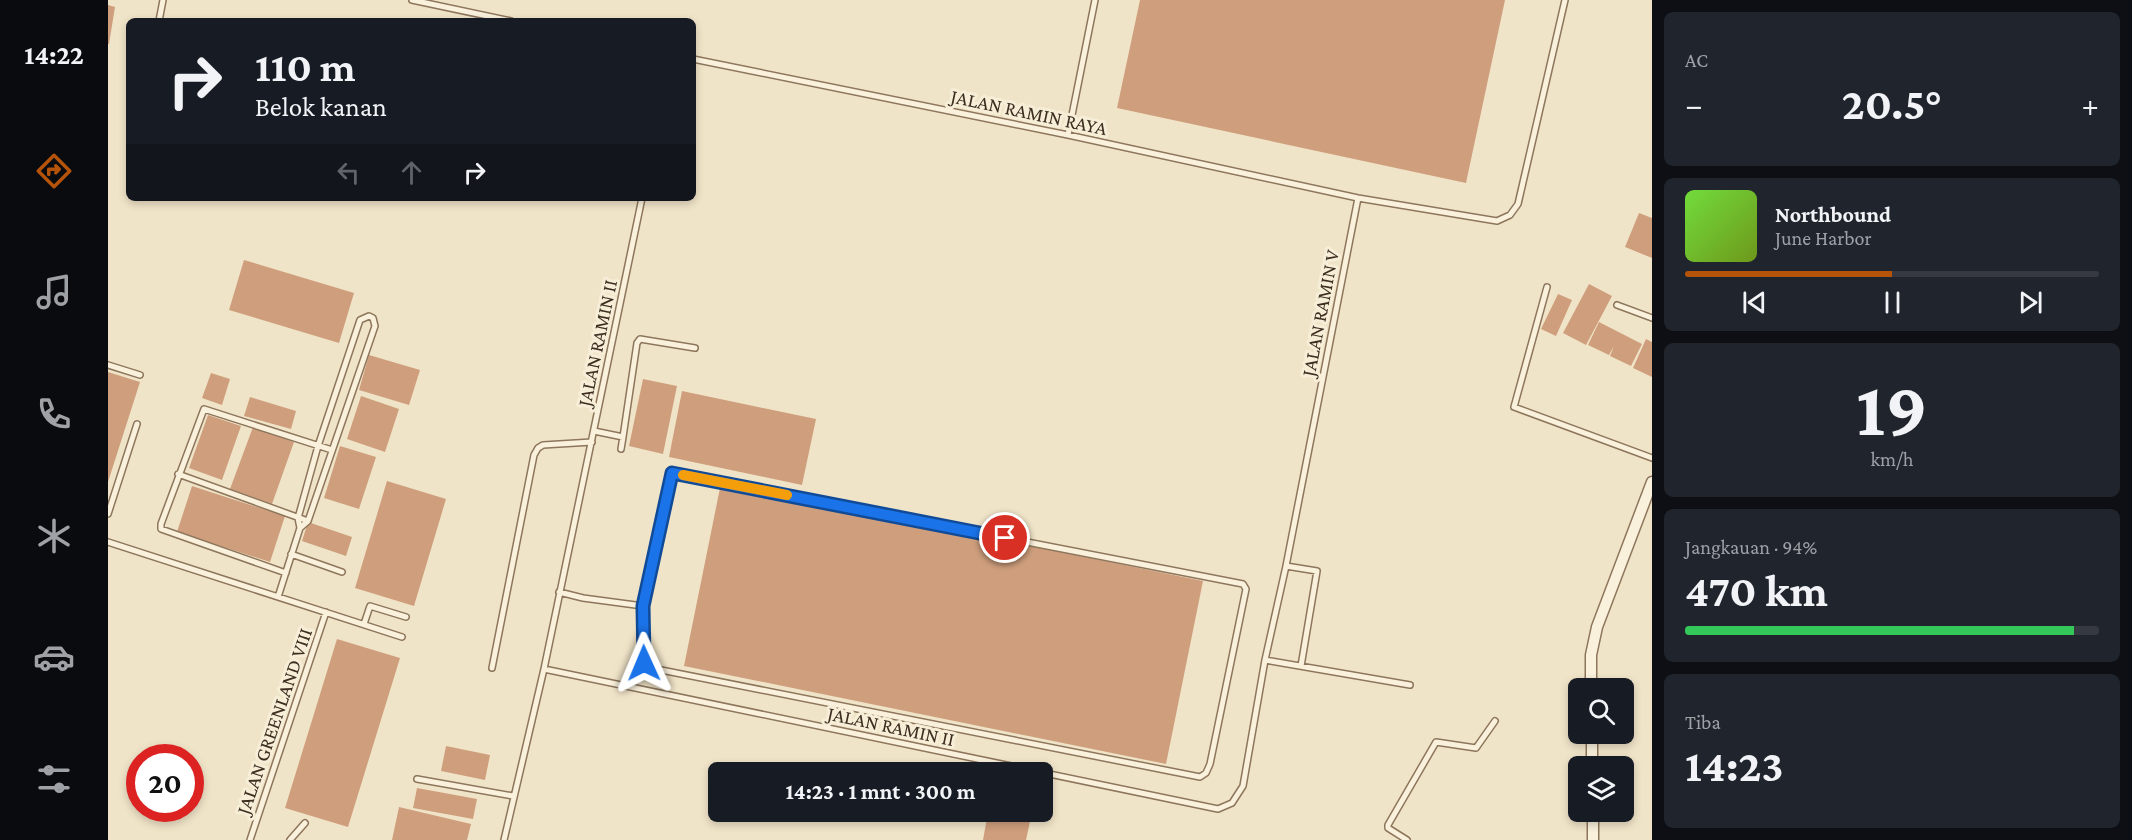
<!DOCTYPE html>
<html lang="id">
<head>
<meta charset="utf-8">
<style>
  :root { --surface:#171b24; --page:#20242c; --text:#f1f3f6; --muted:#9ea1a6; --line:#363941; --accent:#b45309 }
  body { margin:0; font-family:"Crimson Pro",serif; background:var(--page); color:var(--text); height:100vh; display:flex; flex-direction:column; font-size:22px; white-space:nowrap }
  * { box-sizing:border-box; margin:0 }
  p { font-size:20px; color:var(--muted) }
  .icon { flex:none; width:33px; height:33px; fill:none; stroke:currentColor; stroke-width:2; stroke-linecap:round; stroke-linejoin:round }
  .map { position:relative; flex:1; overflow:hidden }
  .drawer { display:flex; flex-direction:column; gap:12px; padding:12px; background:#0d0f14; width:480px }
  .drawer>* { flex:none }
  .hud { position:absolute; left:18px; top:18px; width:570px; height:183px; border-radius:9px; box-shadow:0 3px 9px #0003; background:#171b24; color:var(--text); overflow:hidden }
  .controls { position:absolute; left:1460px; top:678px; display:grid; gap:12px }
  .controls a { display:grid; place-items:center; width:66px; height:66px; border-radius:9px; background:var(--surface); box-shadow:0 3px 9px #0003; font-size:30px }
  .speed { position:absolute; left:18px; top:744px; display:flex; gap:12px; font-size:30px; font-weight:700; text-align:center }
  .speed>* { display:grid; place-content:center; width:78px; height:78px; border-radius:50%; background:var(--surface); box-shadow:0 3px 9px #0003; line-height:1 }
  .speed .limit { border:9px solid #d22; background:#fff; color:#111 }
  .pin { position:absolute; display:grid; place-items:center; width:51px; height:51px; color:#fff; margin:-26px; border:3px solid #fff; border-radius:50%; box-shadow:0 2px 6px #0007 }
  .me { position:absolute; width:66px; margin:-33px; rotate:359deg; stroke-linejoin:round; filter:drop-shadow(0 0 4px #0008) }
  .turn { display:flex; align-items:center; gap:21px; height:126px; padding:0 30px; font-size:27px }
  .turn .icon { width:78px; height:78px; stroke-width:2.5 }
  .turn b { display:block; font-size:42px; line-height:51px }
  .lanes { display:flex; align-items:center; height:57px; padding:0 30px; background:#0003; justify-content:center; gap:30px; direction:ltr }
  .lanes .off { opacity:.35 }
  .big { font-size:45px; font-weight:700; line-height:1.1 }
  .drawer .card { flex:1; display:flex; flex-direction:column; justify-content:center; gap:9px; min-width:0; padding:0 21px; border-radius:9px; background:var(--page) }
  .drawer .dial { align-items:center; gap:0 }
  .dial b { font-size:78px; line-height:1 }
  .song { display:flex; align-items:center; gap:18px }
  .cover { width:72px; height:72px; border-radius:9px; background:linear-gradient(135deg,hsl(100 70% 55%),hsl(80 70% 35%)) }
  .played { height:6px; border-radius:3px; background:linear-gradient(90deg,var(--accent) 50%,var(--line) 50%) }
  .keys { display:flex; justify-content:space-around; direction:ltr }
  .heat { display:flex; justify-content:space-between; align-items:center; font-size:33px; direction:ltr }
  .charge { height:9px; border-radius:4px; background:linear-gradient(90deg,#34c759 94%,var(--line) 0) }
  .trip { position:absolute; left:600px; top:762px; width:345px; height:60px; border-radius:9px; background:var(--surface); box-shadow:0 3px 9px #0003; font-weight:700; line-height:60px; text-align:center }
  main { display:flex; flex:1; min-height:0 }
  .menu { display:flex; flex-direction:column; width:108px; justify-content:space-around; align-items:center; background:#090b0e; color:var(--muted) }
  .menu .icon { width:42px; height:42px }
  .menu .current { color:var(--accent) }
  .menu b { font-size:27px; color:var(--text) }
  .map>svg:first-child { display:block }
</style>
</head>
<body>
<main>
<nav class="menu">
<b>14:22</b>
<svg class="icon current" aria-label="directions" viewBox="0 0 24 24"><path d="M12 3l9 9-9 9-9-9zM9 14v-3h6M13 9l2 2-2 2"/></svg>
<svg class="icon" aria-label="music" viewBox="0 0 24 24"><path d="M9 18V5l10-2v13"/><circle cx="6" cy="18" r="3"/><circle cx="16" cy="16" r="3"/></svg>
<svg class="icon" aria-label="phone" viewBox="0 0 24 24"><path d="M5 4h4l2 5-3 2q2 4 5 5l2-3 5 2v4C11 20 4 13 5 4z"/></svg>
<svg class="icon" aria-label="climate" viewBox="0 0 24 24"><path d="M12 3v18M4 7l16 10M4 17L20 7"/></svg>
<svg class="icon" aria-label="car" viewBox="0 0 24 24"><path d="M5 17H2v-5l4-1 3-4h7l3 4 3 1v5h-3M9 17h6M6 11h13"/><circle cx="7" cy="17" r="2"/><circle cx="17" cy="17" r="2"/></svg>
<svg class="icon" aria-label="filters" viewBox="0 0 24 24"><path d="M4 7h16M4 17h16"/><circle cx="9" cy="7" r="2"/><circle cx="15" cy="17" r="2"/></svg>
</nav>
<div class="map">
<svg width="1544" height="840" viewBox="0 0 1544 840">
  <rect width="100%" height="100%" fill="#f0e4c8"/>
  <!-- building -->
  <path fill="#cf9f7d" d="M 1032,0 L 1397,0 L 1358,183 L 1009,108 Z
    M 0,5 L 7,7 L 1,44 L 0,44 Z
    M 1531,213 L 1544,218 L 1544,258 L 1517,247 Z
    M 136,260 L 246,293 L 231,343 L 121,310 Z
    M 1481,284 L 1504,296 L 1478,345 L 1455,333 Z
    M 1450,294 L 1464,300 L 1448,336 L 1433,329 Z
    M 1491,322 L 1534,344 L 1523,366 L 1502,356 L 1506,346 L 1501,355 L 1480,345 Z
    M 1538,339 L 1544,342 L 1544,377 L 1525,368 Z
    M 261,355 L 312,370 L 301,405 L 251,390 Z
    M 0,372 L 32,382 L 0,482 Z
    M 103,373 L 122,379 L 114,405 L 94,398 Z
    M 535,379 L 569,386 L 555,454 L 521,446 Z
    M 574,391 L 708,419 L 694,485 L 561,457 Z
    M 253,396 L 291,409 L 277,452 L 239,439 Z
    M 142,397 L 188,411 L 183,429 L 136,416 Z
    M 100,415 L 133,426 L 114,480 L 81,468 Z
    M 145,427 L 186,442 L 164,504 L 122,489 Z
    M 232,446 L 268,457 L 251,509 L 216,498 Z
    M 279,481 L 338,499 L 306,606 L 247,588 Z
    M 613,483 L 1095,581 L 1058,764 L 576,666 Z
    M 84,486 L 177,516 L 162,562 L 69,532 Z
    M 200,522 L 244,537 L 238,556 L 194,541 Z
    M 229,639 L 292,658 L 240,827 L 177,808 Z
    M 338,746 L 382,755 L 377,780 L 333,771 Z
    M 309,788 L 369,799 L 365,819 L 305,808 Z
    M 291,807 L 363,824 L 359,840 L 284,840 Z
    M 880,812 L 924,812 L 918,840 L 875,840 Z"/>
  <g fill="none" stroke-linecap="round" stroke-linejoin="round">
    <defs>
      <path id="lane" d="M 304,0 L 403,21
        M 51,21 L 55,0
        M 585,59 L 960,135 L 1250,198 L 1389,221 L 1402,215 L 1410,204 L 1457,0
        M 960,135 L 987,0
        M 1439,287 L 1406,407 L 1544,458
        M 1509,305 L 1544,318
        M 0,365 L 32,375
        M 486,431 L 515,437 L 529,343 L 532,339 L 587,348
        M 513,449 L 515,437
        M 70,474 L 200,521
        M 0,514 L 29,424
        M 0,542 L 294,637
        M 183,554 L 234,572
        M 1178,566 L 1209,571 L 1193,666
        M 178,573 L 53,529 L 53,524 L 96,409 L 224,450
        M 451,592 L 475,598 L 535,606 L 536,663 L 543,668 L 1092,777 L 1098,773 L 1102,764 L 1138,589 L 1135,584 L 564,473 L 535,606
        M 170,597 L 192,528 L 190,518 L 210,446 L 252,320 L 261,316 L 265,318 L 267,326 L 200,521 L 192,528
        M 256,624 L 262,606 L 298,617
        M 1157,660 L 1302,685
        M 384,668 L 426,455 L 430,448 L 435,445 L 484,442
        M 436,669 L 1110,809 L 1124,803 L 1135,786 L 1157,660 L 1178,566 L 1250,198
        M 309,779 L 405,796
        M 142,840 L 218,612
        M 182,840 L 197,823
        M 396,840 L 436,669 L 534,198
        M 1299,840 L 1280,828 L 1280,825 L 1328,742 L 1368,748 L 1387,721"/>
      <path id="street" d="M 1483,688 L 1483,655 L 1489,627 L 1544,482
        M 1484,734 L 1484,766
        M 1485,812 L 1485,840"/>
    </defs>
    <!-- lane casing -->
    <use href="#lane" stroke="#8d765c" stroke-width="8"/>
    <!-- street casing -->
    <use href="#street" stroke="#8d765c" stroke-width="13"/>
    <!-- lane -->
    <use href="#lane" stroke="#faf1dc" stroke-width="5"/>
    <!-- street -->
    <use href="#street" stroke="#faf1dc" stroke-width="10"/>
  </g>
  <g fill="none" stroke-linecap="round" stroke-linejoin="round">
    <defs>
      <path id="route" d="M 536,663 L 535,606 L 564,473 L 897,538"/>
    </defs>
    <!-- route casing -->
    <use href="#route" stroke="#114b97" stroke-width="15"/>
    <!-- route -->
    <use href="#route" stroke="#1a73e8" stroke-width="10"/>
    <!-- slow -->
    <path stroke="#f59e0b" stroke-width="10" d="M 575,475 L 679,495"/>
  </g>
  <g text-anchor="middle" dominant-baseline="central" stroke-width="6" stroke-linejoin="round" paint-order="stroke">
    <!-- street labels -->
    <g font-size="20" fill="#3d2e20" stroke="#f7eed8">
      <text transform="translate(921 112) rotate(12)">JALAN RAMIN RAYA</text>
      <text transform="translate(1212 313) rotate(-79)">JALAN RAMIN V</text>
      <text transform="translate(489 343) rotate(-78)">JALAN RAMIN II</text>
      <text transform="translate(166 721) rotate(-71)">JALAN GREENLAND VIII</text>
      <text transform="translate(783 726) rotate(12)">JALAN RAMIN II</text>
    </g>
  </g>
</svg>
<div class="controls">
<a><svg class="icon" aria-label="search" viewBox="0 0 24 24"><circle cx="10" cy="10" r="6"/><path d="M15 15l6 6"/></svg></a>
<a><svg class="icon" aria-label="layers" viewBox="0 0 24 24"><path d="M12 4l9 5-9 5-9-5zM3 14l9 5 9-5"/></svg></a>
</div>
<div class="speed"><div class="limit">20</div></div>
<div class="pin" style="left:897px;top:538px;background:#d93025"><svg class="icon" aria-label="arrive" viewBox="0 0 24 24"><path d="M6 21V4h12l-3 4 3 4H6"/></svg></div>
<svg class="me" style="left:536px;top:663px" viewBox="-20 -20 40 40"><path d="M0-17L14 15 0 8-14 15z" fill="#1a73e8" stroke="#fff" stroke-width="4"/></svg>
<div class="trip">14:23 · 1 mnt · 300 m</div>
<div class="hud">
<div class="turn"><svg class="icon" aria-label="right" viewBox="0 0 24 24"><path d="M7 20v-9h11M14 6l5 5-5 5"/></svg><div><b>110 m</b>Belok kanan</div></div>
<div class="lanes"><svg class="icon off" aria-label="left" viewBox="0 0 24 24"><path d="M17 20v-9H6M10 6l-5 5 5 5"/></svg><svg class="icon off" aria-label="ahead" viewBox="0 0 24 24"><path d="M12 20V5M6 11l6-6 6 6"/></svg><svg class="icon" aria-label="right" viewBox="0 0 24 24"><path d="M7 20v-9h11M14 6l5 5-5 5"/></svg></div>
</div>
</div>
<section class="drawer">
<div class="card"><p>AC</p>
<div class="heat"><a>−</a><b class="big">20.5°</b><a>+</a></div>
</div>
<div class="card">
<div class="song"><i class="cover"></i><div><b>Northbound</b><p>June Harbor</p></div></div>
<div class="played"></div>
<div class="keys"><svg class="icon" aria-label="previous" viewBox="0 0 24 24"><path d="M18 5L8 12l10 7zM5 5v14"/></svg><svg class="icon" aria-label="pause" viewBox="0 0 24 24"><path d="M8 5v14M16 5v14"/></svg><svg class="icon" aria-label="next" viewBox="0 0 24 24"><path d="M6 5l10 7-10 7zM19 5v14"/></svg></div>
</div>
<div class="card dial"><b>19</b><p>km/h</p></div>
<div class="card"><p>Jangkauan · 94%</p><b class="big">470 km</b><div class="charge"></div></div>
<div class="card"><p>Tiba</p><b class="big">14:23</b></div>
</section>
</main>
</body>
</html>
